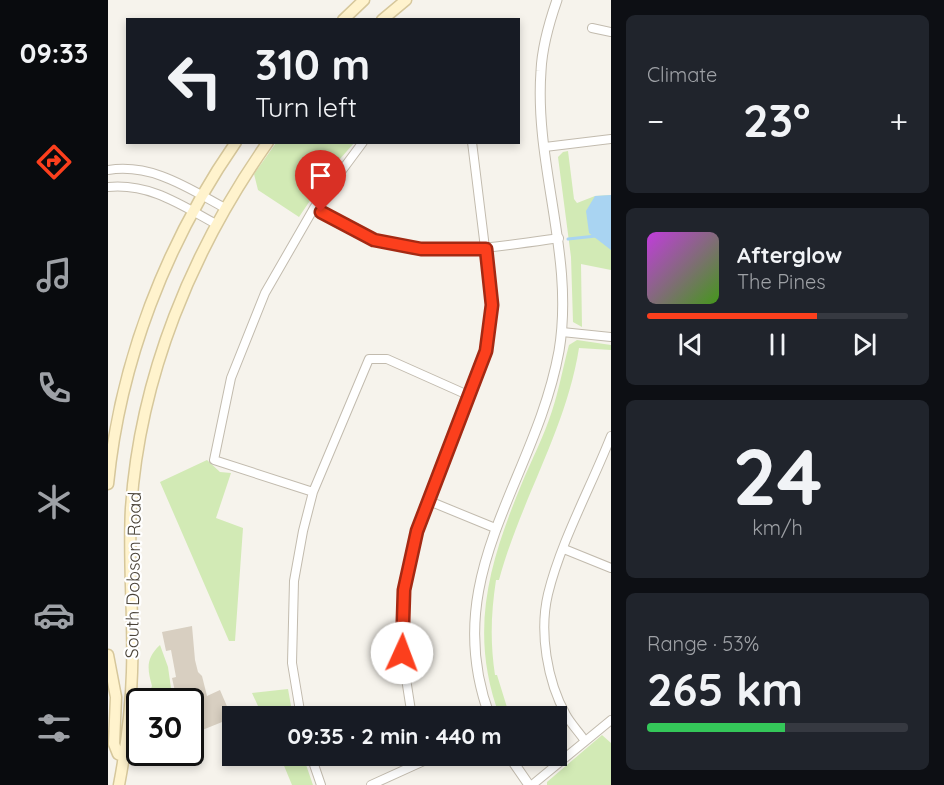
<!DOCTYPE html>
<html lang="en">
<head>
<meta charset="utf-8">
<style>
  :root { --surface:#171b24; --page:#20242c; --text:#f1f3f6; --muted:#9ea1a6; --line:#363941; --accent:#fc3f1d }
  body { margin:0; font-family:Quicksand,sans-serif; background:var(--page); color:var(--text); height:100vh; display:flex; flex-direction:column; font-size:22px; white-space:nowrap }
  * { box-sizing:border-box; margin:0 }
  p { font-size:20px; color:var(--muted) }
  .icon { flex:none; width:33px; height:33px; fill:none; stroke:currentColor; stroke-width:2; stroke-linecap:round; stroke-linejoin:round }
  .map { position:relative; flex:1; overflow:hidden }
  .sheet { display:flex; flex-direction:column; gap:15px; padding:15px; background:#0d0f14; width:333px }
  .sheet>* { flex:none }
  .top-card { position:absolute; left:18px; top:18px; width:394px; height:126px; border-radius:0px; box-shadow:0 3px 9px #0003; background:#171b24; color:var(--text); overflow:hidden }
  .speed { position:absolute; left:18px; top:688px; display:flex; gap:12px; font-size:30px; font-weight:700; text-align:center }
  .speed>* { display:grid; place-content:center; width:78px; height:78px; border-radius:50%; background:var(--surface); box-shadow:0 3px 9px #0003; line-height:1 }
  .speed .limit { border:3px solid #111; border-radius:9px; background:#fff; color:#111 }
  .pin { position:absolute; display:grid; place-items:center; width:51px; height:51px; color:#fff; margin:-62px -26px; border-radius:50% 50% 50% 0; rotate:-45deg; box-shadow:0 0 6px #0007 }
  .pin .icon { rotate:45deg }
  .me { position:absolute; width:66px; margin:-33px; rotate:2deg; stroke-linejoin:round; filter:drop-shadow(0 0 4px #0008) }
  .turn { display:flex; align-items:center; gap:21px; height:126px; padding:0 30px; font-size:27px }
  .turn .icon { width:78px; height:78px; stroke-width:2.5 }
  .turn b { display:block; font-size:42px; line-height:51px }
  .big { font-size:45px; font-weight:700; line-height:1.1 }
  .sheet .card { flex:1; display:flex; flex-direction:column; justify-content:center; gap:9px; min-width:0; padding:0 21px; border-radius:9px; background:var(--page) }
  .sheet .dial { align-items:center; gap:0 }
  .dial b { font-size:78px; line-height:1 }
  .song { display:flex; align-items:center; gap:18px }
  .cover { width:72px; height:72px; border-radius:9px; background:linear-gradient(135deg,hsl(290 70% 55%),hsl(100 70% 35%)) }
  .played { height:6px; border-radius:3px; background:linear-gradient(90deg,var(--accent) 65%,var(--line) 65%) }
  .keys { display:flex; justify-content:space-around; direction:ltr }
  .heat { display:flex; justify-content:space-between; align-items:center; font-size:33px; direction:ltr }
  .charge { height:9px; border-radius:4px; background:linear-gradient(90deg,#34c759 53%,var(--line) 0) }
  .trip { position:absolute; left:114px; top:706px; width:345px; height:60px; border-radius:0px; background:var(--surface); box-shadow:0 3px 9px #0003; font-weight:700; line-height:60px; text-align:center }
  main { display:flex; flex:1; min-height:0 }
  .tabs { display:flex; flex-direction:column; width:108px; justify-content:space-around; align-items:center; background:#090b0e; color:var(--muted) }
  .tabs .icon { width:42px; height:42px }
  .tabs .selected { color:var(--accent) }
  .tabs b { font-size:27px; color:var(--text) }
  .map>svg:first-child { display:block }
</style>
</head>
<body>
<main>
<nav class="tabs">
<b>09:33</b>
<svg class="icon selected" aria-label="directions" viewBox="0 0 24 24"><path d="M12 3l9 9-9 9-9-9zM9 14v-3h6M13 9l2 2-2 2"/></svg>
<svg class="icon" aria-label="music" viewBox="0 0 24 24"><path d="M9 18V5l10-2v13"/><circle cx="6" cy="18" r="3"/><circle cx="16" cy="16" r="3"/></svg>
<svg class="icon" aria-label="phone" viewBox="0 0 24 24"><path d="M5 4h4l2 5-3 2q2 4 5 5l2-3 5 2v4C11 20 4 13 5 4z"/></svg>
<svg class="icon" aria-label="climate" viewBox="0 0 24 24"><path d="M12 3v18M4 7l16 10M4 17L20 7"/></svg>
<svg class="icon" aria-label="car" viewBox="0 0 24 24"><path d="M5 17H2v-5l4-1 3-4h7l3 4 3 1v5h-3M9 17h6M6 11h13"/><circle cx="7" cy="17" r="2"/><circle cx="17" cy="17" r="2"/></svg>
<svg class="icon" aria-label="filters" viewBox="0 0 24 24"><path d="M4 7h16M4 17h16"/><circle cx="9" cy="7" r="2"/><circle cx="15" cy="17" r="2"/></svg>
</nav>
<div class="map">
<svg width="503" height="785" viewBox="0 0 503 785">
  <rect width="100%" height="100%" fill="#f6f3ec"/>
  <!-- green -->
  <path fill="#d2eab5" d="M 168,143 L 168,142 L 246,143 L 224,168 L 191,217 L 150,190 L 146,174 Z
    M 460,151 L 466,199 L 469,203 L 487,196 L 503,195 L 503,270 L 473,264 L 474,327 L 465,322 L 463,257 L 450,157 L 455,152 Z
    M 469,340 L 503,345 L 503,350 L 471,348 C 458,430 413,499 391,580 L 388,580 C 383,613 382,642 387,675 L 389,675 L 402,717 L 392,717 C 360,632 381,563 414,483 C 424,459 436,436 444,411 C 451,390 455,367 461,345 Z
    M 99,460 L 112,472 L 123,473 L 108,518 L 135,528 L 127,641 L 121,641 L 52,482 Z
    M 52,645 L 60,667 L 65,702 L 38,702 L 44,686 C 39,668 38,658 52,645 Z
    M 180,689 L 185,717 L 155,717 L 144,693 Z
    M 494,735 L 503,743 L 503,785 L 439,785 L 439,782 Z
    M 172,756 L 195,756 L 205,785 L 184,785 Z"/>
  <!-- water -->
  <path fill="#a9d4f2" d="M 503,195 L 503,250 L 481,233 L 478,211 L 487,196 Z"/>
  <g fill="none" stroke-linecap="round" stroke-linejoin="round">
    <!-- stream -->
    <path stroke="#a9d4f2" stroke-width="3" d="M 460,239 L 488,236"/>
  </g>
  <!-- building -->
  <path fill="#d8cfc1" d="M 84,626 L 87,660 L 90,672 L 94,676 L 99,696 L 112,690 L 124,718 L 82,735 L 82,709 L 87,707 L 81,694 L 68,696 L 64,678 L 68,677 L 63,650 L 58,651 L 54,632 Z"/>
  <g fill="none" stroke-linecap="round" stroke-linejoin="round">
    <defs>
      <path id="minor" d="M 484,28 L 503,32
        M 437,147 L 503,139
        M 0,170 C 44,163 80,188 117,208
        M 0,187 C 42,183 73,205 108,224
        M 206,208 C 226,218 247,234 268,240 C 327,258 390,247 451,238
        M 454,332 L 503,337
        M 205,492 L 106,460 L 123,378 L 157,293 L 206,208 L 255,142
        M 321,501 L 387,528
        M 456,549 L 503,568
        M 193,717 L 184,663 L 186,581 L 195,531 L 205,492 L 261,359 L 279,359 L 362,396
        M 304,717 L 294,653 L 296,590 L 309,531 L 378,351 L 384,305 L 364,142
        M 477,741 C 471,732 463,724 458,715 C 439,681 431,632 440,594 C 453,541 483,487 503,436
        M 203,756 L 213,785
        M 263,785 L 318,760 L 317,756
        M 424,785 L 503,720"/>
      <path id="tertiary" d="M 382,717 C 329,576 427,482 451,351 C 467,256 426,165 433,71 C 434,47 441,23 449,0
        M 401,756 L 421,785"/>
      <path id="secondary" d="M 235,20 L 256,0
        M 274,20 L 298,0
        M 0,484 C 12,362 58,243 128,142
        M 0,655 L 8,697 L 6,744 L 10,754 L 16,757
        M 11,785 C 18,748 23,710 24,672 C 26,618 20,563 23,508 C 32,376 84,250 160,142"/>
    </defs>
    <!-- minor casing -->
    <use href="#minor" stroke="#c2bbae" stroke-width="10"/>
    <!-- tertiary casing -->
    <use href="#tertiary" stroke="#c2bbae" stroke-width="11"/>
    <!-- secondary casing -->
    <use href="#secondary" stroke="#d6c79b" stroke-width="13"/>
    <!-- minor -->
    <use href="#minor" stroke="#fff" stroke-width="8"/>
    <!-- tertiary -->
    <use href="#tertiary" stroke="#fff" stroke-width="9"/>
    <!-- secondary -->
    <use href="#secondary" stroke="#fff3cd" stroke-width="10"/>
  </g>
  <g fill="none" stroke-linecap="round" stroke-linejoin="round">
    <defs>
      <path id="route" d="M 213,212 L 266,240 L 313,249 L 378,249 L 384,305 L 378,351 L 309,531 L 296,590 L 294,653"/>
    </defs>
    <!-- route casing -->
    <use href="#route" stroke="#a42913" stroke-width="15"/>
    <!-- route -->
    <use href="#route" stroke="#fc3f1d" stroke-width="10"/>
  </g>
  <g text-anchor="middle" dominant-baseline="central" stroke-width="4.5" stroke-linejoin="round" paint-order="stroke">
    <!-- street labels -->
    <g font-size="18" fill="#4b4439" stroke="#fff">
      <text transform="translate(25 575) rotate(-89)">South Dobson Road</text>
    </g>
  </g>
</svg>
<div class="speed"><div class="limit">30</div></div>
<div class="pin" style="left:213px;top:212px;background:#d93025"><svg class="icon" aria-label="arrive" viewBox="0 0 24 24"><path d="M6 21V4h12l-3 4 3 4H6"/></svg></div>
<svg class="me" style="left:294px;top:653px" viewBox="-20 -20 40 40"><circle r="19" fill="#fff"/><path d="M0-13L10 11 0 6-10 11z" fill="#fc3f1d"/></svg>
<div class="trip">09:35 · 2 min · 440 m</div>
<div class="top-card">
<div class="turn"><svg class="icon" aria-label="left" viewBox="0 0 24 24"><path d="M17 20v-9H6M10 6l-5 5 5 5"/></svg><div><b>310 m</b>Turn left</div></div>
</div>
</div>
<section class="sheet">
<div class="card"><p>Climate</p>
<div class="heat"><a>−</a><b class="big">23°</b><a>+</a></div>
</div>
<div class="card">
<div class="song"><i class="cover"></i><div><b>Afterglow</b><p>The Pines</p></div></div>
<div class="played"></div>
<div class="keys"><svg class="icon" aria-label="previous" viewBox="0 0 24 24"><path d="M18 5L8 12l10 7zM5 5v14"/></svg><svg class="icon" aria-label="pause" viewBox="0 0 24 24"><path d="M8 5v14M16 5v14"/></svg><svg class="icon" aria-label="next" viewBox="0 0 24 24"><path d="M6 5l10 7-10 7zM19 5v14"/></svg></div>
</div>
<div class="card dial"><b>24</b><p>km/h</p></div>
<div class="card"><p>Range · 53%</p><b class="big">265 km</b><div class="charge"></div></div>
</section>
</main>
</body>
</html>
